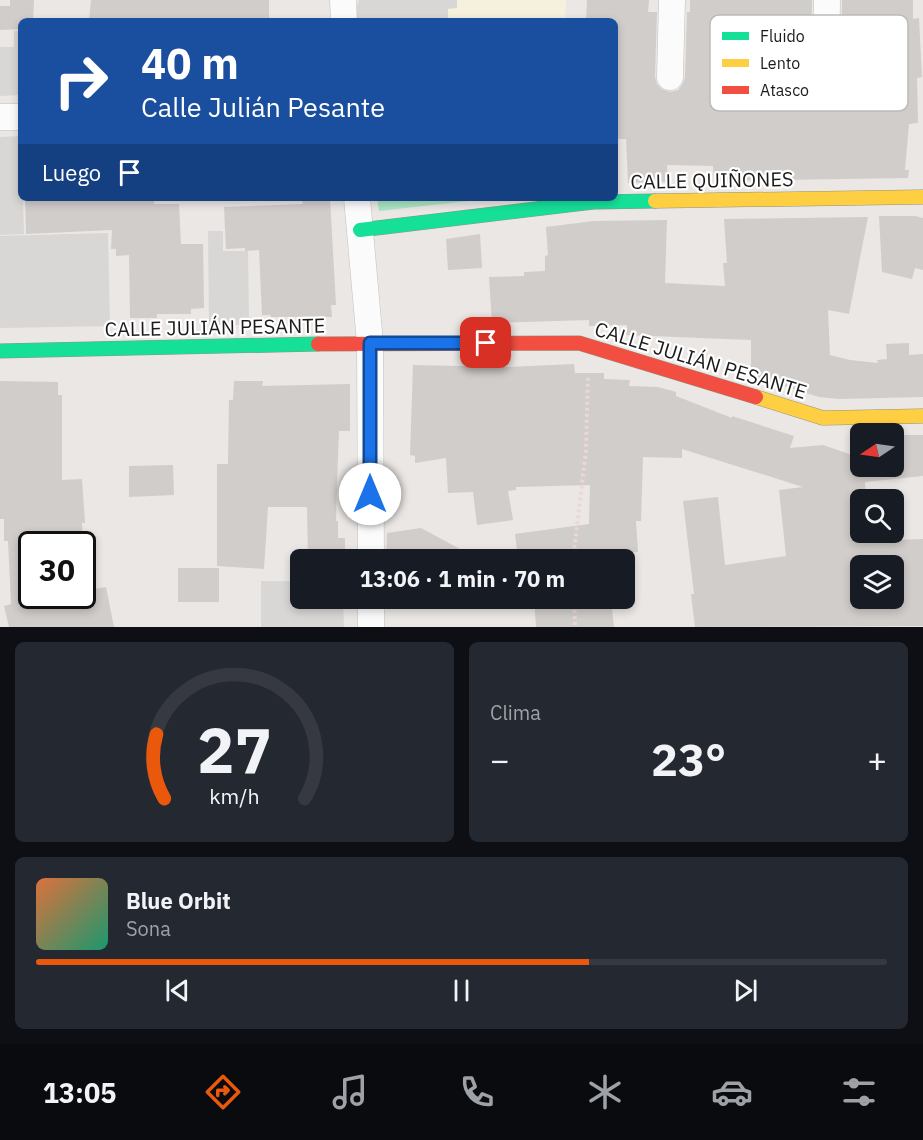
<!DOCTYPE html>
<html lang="es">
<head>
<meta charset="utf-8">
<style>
  :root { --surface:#171b24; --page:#242831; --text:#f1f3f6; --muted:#9ea1a6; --line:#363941; --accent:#ea580c }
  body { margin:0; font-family:"IBM Plex Sans",sans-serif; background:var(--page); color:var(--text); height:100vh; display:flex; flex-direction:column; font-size:22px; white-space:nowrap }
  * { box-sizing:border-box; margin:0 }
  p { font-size:20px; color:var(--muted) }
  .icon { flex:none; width:33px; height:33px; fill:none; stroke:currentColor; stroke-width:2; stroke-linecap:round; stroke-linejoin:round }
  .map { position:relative; height:627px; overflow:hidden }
  .panel { display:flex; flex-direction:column; gap:15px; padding:15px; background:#0d0f14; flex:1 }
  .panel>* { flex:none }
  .banner { position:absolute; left:18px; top:18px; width:600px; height:183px; border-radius:9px; box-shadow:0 3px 9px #0003; background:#1a4fa0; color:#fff; overflow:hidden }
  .needle { width:39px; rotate:257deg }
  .buttons { position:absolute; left:850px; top:423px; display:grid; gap:12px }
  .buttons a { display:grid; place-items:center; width:54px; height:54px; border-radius:9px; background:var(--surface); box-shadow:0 3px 9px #0003; font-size:30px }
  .speed { position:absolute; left:18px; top:531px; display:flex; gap:12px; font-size:30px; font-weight:700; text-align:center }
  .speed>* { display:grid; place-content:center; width:78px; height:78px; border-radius:50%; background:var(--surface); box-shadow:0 3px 9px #0003; line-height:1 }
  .speed .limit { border:3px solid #111; border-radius:9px; background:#fff; color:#111 }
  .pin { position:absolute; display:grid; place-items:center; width:51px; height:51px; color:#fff; margin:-26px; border-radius:12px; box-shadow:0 3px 9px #0006 }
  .me { position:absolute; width:66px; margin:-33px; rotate:0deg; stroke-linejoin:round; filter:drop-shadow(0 0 4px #0008) }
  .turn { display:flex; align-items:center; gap:21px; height:126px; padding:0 24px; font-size:27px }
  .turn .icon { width:78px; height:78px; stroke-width:2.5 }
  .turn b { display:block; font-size:42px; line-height:51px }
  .then { display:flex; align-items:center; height:57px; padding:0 24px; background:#0003; gap:12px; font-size:22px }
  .big { font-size:45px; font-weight:700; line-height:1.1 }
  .panel .card { flex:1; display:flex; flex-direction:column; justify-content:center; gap:9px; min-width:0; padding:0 21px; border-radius:9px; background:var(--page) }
  .panel .dial { align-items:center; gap:0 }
  .dial svg { height:156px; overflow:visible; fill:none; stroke:var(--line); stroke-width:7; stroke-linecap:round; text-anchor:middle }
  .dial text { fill:var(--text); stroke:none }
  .song { display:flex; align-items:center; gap:18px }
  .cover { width:72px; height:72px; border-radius:9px; background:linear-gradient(135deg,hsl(20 70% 55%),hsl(160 70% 35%)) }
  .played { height:6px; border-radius:3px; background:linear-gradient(90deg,var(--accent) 65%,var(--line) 65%) }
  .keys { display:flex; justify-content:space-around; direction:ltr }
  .heat { display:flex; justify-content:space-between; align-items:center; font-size:33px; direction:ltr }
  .panel .tiles { flex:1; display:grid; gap:15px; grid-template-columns:1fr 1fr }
  .card:last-child { grid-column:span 2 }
  .trip { position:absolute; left:290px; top:549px; width:345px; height:60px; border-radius:9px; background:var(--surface); box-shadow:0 3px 9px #0003; font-weight:700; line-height:60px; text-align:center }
  .tabs { display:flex; height:96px; justify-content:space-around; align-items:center; background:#090b0e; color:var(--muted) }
  .tabs .icon { width:42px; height:42px }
  .tabs .selected { color:var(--accent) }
  .tabs b { font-size:27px; color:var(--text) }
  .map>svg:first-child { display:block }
</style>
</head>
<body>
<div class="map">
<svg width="923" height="627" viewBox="0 0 923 627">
  <rect width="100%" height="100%" fill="#eae7e4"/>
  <!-- education -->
  <path fill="#f6f1dd" d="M 359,0 L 566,0 L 565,21 L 356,21 Z"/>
  <!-- pitch -->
  <path fill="#abe5c4" d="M 377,198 L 486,198 L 486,199 L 379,211 Z"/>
  <!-- parking -->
  <path fill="#d8d7d5" d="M 359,0 L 457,0 L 457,8 L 448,9 L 448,21 L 356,21 L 356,10 Z
    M 14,31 L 21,31 L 21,95 L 0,96 L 0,47 L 14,47 Z
    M 21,136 L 21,198 L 23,198 L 24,234 L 0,235 L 0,137 Z
    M 208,231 L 223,231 L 223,251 L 248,251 L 249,325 L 209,325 Z
    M 108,233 L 110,326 L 0,328 L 0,236 Z
    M 261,581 L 300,581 L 300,598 L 343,599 L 344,627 L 261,627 Z"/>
  <!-- building -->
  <path fill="#d1cdca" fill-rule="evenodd" d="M 10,0 L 34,0 L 33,21 L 21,21 L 21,29 L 0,30 L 0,6 L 10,6 Z
    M 91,0 L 269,0 L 269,21 L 186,19 L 185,21 L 89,21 Z
    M 587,0 L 649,0 L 648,12 L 657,12 L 655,77 L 657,84 L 662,89 L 670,92 L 678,90 L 682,85 L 685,78 L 687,12 L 690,12 L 690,0 L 812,0 L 811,72 L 813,79 L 818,85 L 826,87 L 833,85 L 839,80 L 841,73 L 842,0 L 913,0 L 913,19 L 919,18 L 922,77 L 917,78 L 918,123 L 909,124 L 905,170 L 909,170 L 908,178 L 714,181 L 713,166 L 667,165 L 668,182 L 628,183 L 626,139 L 615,139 L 615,21 L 586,21 Z
    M 25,198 L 154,198 L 154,204 L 179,204 L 181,244 L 203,244 L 204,308 L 191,309 L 191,314 L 157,314 L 157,318 L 130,318 L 129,255 L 116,256 L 116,249 L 111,249 L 112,230 L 26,234 Z
    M 330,199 L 336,305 L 331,305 L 332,317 L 271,317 L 270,315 L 262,315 L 259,250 L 245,251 L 245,248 L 226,249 L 224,207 L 303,204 L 302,200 Z
    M 879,216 L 915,216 L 923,218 L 923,270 L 915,268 L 912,279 L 882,272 Z
    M 868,217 L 849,314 L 828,310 L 830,355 L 850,360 L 878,363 L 877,360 L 887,359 L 886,344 L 909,343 L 909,355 L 923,354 L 923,397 L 839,399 L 819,397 L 751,376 L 751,340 L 626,335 L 627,325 L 589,326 L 589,320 L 492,323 L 489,277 L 524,276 L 524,272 L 545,271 L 545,256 L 548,255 L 546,227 L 594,221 L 667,220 L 665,283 L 725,286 L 723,263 L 727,263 L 724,219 Z
    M 480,234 L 482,268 L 448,270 L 446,239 Z
    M 574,364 L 575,373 L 604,373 L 604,379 L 630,380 L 629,386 L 658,387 L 676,392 L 676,396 L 732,418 L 732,416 L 794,436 L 790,448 L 823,445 L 861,458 L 861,466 L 894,466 L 894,435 L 923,435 L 923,476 L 865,482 L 866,500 L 861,500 L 861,541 L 923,539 L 923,626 L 695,627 L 691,594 L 694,594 L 683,501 L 718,497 L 725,565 L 786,556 L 779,490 L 803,487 L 682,449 L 682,458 L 643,457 L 641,521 L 636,521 L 638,552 L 563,560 L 518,560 L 515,534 L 589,524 L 590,485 L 516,487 L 516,490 L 508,491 L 513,520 L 477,525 L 473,492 L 448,493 L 446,458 L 415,463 L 415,456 L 410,455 L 413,365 L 508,367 ZM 861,566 L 894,566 L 894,598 L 861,598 Z
    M 0,381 L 58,382 L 58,395 L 62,395 L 62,480 L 82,479 L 85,523 L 82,523 L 83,544 L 32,544 L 32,596 L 82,596 L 82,591 L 106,587 L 114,627 L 9,627 L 4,606 L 11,604 L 8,541 L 4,541 L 4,519 L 0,519 Z
    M 234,381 L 263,381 L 262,386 L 350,384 L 350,431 L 339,431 L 337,481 L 336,521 L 338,521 L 338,538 L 345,538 L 345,560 L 308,560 L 307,507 L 268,507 L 264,569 L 217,566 L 217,464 L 228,464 L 229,400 L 233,400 Z
    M 173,465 L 174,495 L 129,497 L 129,466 Z
    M 421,528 L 460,549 L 386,559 L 387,533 Z
    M 178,568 L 219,568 L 219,602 L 178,602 Z
    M 534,598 L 563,598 L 564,606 L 611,600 L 614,627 L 536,627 Z"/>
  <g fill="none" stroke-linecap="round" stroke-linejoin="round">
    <defs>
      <path id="street" d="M 343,0 L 344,21
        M 826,72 L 827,0
        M 670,77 L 672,0
        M 0,117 L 21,117
        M 357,198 L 370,343 L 371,560
        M 371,598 L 371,627"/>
      <path id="fast" d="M 360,230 L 593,202 L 655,201
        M 0,351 L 318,344"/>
      <path id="slow" d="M 655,201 L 923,197
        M 756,397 L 823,418 L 923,416"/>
      <path id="jam" d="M 318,344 L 579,343 L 756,397"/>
    </defs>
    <!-- street casing -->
    <use href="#street" stroke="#c2c1c0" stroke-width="27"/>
    <!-- fast casing -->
    <use href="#fast" stroke="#95927c" stroke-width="15"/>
    <!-- slow casing -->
    <use href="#slow" stroke="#95927c" stroke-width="15"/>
    <!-- jam casing -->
    <use href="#jam" stroke="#95927c" stroke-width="15"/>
    <!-- path -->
    <path stroke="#ead7d7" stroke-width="4" stroke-dasharray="3 3" stroke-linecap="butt" d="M 573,560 L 586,450 L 588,375
      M 574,598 L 575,627"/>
    <!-- street -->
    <use href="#street" stroke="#fcfbfb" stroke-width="26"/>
    <!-- fast -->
    <use href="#fast" stroke="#16e098" stroke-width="14"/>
    <!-- slow -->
    <use href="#slow" stroke="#ffcf43" stroke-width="14"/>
    <!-- jam -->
    <use href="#jam" stroke="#f24e42" stroke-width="14"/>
  </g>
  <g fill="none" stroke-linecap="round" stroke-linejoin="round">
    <defs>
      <path id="route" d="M 370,494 L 370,343 L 486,343"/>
    </defs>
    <!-- route casing -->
    <use href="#route" stroke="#114b97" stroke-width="15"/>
    <!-- route -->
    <use href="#route" stroke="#1a73e8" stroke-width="10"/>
  </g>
  <g text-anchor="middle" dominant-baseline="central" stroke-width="4.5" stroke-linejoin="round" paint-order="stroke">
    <!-- street labels -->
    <g font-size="20" fill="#1b1b1b" stroke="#fff">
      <text transform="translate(712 180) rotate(-1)">CALLE QUIÑONES</text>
      <text transform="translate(215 327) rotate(-1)">CALLE JULIÁN PESANTE</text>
      <text transform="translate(701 360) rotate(17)">CALLE JULIÁN PESANTE</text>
    </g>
  </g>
  <!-- legend -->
  <rect x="710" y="15" width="198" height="96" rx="9" fill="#fff" stroke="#bbb" stroke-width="1.5"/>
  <rect x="722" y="32" width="27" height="8" fill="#16e098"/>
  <rect x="722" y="59" width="27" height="8" fill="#ffcf43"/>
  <rect x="722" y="86" width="27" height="8" fill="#f24e42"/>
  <g font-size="16" fill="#1b1b1b">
    <text x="760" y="42">Fluido</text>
    <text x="760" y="69">Lento</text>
    <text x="760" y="96">Atasco</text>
  </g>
</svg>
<div class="buttons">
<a><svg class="needle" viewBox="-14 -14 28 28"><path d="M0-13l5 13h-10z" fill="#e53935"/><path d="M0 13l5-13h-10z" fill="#9ea1a6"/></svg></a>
<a><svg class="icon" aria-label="search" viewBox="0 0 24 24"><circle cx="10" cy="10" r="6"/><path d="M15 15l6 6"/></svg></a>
<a><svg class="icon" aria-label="layers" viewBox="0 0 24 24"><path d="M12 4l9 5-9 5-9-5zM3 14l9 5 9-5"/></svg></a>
</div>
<div class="speed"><div class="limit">30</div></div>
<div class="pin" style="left:486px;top:343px;background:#d93025"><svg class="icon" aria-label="arrive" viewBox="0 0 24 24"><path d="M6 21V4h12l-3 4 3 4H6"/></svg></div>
<svg class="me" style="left:370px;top:494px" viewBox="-20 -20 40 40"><circle r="19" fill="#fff"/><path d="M0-13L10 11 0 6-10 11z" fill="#1a73e8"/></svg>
<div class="trip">13:06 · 1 min · 70 m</div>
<div class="banner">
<div class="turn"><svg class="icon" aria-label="right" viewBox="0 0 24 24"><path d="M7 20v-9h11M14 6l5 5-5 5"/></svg><div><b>40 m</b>Calle Julián Pesante</div></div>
<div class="then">Luego<svg class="icon" aria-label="arrive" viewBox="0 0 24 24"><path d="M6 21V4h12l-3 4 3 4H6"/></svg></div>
</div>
</div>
<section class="panel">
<div class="tiles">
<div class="card dial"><svg viewBox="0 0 100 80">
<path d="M14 69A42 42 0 1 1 86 69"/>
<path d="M14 69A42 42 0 0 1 10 36" stroke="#ea580c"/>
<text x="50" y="56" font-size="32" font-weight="700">27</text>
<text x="50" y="72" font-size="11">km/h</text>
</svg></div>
<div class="card"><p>Clima</p>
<div class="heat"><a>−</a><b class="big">23°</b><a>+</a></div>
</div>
<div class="card">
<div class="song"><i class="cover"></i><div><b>Blue Orbit</b><p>Sona</p></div></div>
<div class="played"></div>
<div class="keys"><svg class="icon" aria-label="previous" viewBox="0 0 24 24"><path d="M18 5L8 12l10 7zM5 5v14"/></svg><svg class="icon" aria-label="pause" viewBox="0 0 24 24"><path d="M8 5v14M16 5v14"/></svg><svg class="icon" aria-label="next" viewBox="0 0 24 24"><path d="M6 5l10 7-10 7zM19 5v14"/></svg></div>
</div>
</div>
</section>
<nav class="tabs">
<b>13:05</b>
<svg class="icon selected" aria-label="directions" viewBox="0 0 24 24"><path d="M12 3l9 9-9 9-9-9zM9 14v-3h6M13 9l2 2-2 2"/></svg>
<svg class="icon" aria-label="music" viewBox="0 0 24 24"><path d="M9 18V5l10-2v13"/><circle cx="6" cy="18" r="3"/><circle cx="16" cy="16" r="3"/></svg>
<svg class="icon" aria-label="phone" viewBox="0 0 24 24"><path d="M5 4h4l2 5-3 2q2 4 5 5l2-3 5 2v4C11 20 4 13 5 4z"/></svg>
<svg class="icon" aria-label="climate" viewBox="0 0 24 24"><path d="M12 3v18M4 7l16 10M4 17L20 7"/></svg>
<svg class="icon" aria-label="car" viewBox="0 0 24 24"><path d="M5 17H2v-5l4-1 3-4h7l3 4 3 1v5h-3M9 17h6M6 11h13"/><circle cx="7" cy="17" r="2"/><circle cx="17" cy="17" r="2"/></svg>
<svg class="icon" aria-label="filters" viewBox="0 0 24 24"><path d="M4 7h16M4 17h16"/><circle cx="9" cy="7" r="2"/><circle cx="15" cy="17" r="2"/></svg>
</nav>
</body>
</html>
